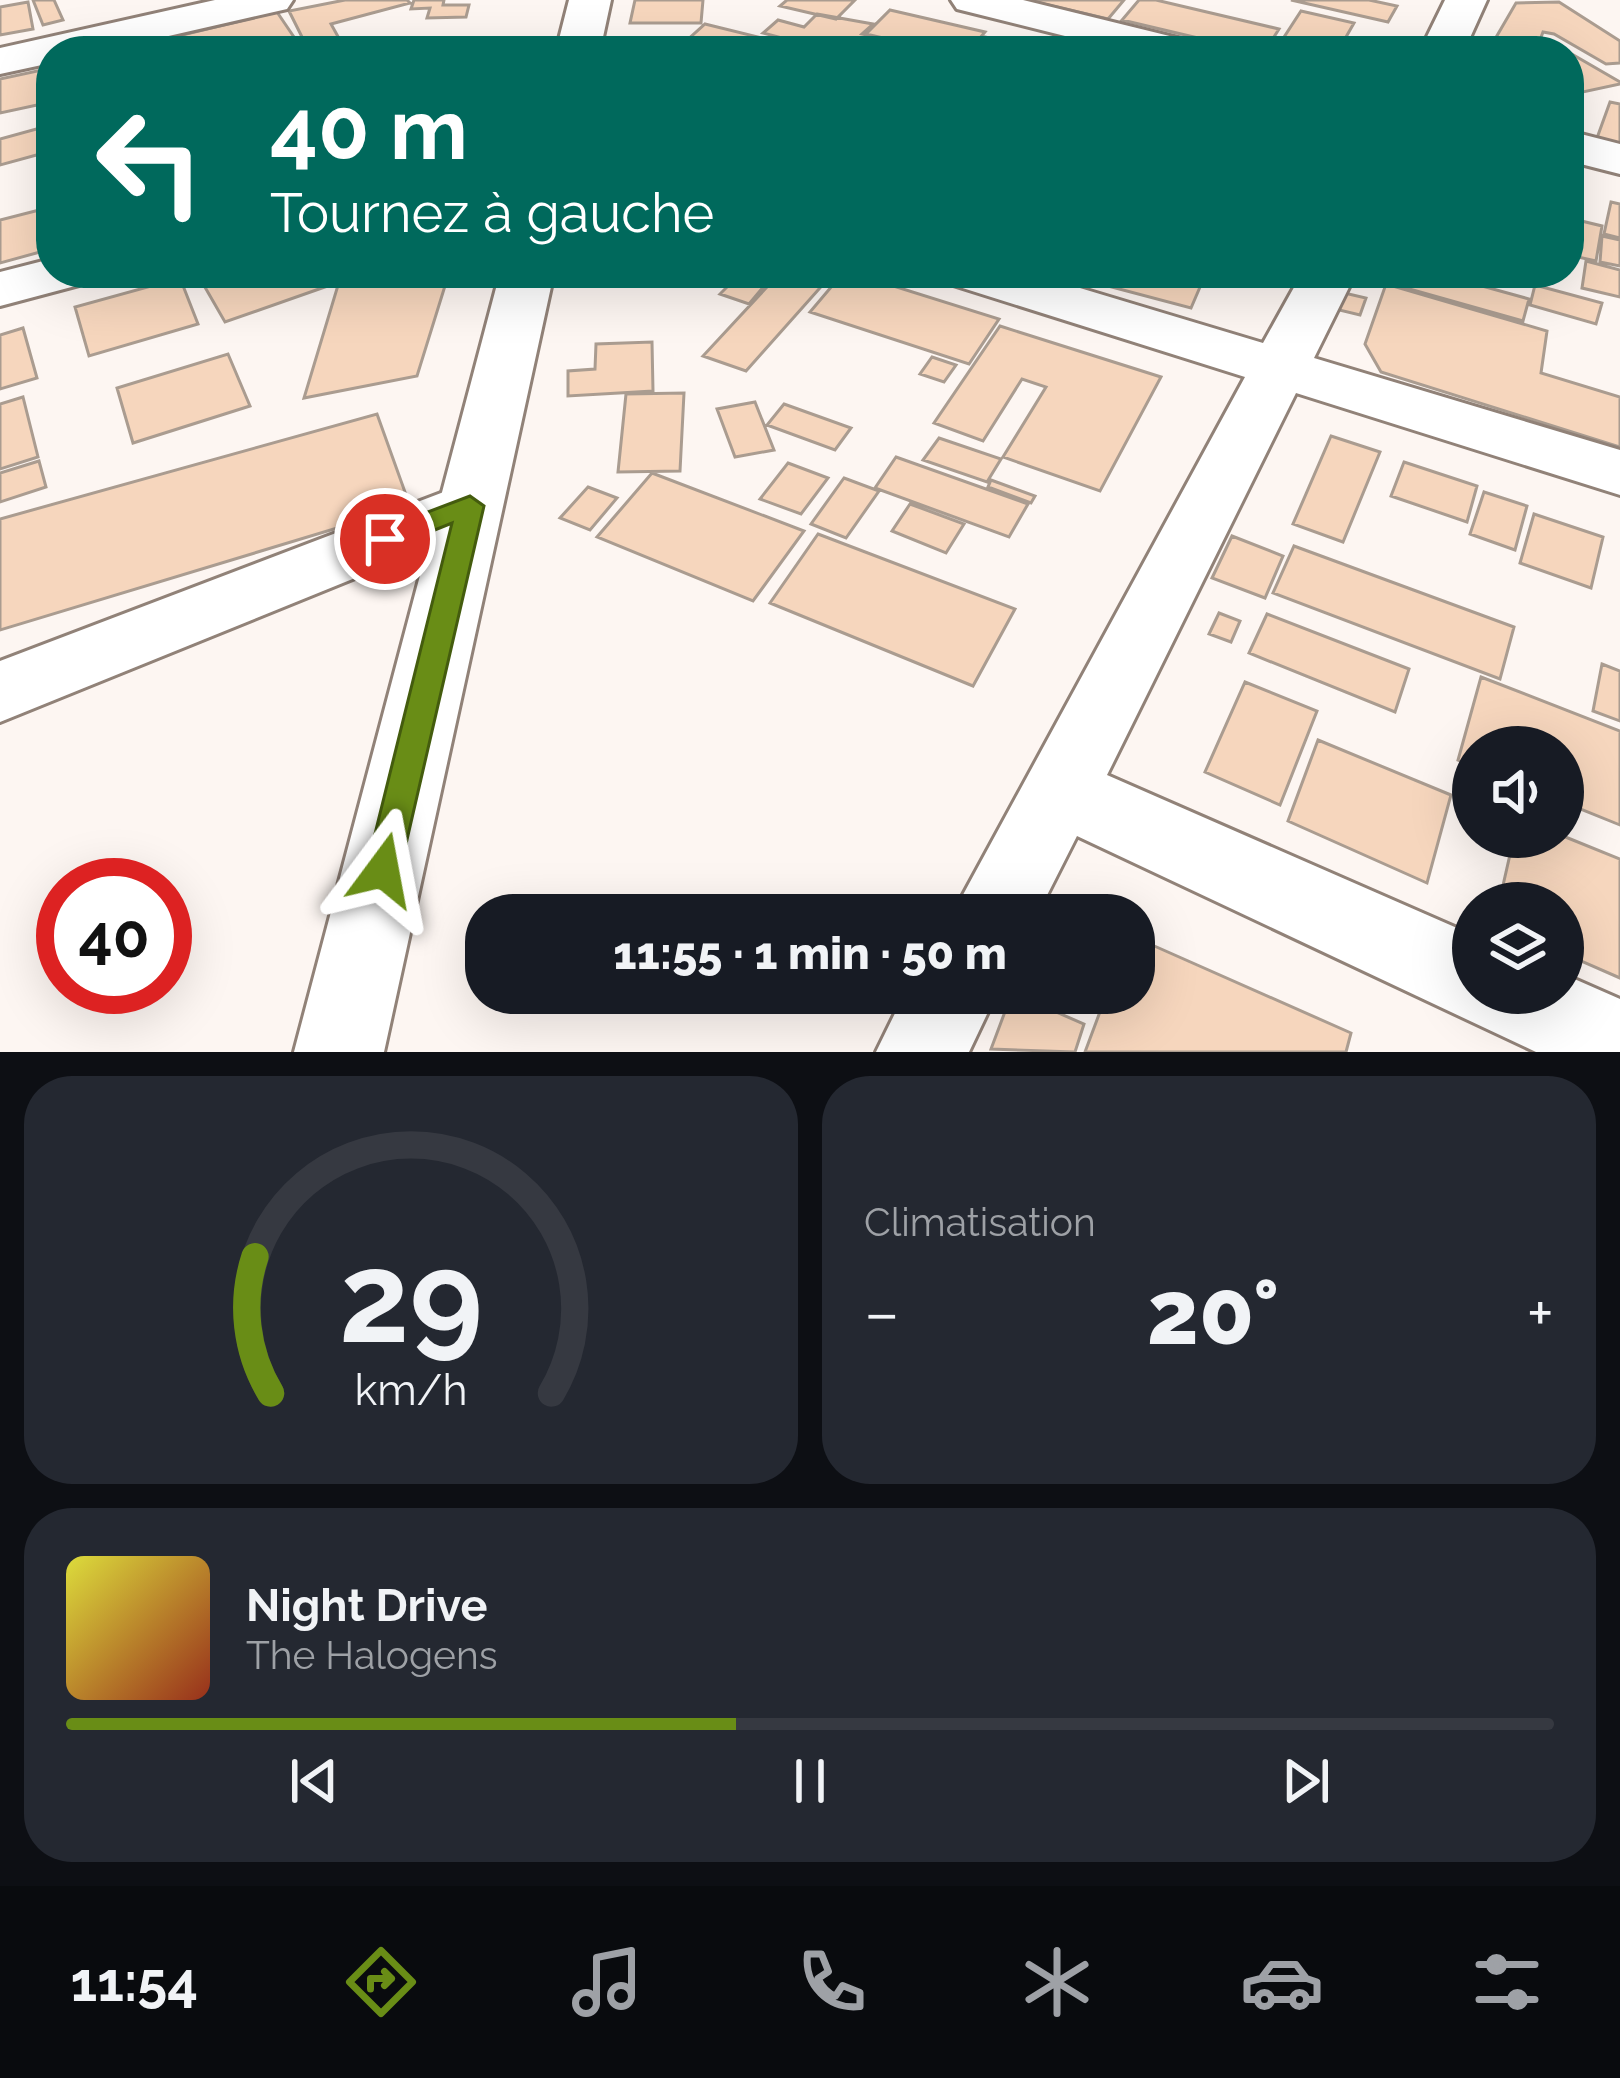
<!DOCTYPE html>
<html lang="fr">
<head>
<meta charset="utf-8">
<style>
  :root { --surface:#171b24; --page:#242831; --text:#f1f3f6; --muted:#9ea1a6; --line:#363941; --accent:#698d16 }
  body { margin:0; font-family:Raleway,sans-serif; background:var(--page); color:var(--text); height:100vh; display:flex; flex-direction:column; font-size:45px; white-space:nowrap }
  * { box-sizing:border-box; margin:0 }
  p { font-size:39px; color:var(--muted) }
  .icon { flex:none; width:66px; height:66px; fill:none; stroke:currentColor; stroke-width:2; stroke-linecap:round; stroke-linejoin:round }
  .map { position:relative; height:1052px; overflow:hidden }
  .side { display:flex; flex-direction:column; gap:24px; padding:24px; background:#0d0f14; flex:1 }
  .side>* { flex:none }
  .guide { position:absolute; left:36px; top:36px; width:1548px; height:252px; border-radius:48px; box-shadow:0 12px 48px #0002; background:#00695c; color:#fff; overflow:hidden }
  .buttons { position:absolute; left:1452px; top:726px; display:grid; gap:24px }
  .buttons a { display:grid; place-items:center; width:132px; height:132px; border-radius:50%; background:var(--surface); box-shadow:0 12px 48px #0002; font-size:60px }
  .speed { position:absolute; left:36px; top:858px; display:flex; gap:24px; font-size:60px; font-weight:700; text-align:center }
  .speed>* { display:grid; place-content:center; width:156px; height:156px; border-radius:50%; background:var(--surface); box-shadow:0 12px 48px #0002; line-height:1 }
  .speed .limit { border:18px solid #d22; background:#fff; color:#111 }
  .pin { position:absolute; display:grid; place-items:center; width:102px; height:102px; color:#fff; margin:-51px; border:6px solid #fff; border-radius:50%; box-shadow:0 3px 12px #0007 }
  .me { position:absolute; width:132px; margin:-66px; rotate:13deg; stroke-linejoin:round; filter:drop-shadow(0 0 9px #0008) }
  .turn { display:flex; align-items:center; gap:42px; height:252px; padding:0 36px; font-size:54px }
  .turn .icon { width:156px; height:156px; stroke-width:2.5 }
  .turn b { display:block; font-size:84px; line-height:102px }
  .big { font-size:90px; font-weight:800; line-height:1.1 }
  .side .card { flex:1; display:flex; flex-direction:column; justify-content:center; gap:18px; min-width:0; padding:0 42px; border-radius:48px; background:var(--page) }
  .side .dial { align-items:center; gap:0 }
  .dial svg { height:312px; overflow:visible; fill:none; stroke:var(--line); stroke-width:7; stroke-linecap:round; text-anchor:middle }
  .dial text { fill:var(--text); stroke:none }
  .song { display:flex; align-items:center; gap:36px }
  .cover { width:144px; height:144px; border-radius:18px; background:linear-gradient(135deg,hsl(60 70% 55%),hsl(10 70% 35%)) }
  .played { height:12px; border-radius:6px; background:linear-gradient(90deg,var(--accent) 45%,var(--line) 45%) }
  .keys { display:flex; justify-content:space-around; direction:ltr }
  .heat { display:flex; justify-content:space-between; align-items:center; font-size:66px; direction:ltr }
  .side .tiles { flex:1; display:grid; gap:24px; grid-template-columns:1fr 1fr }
  .card:last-child { grid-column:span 2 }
  .trip { position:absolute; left:465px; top:894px; width:690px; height:120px; border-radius:48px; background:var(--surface); box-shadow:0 12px 48px #0002; font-weight:800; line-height:120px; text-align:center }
  .dock { display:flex; height:192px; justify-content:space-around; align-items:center; background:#090b0e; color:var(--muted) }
  .dock .icon { width:84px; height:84px }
  .dock .current { color:var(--accent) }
  .dock b { font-size:54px; color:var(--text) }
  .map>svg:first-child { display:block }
</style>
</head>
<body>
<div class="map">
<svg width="1620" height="1052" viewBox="0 0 1620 1052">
  <rect width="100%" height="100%" fill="#fdf6f2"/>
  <!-- building -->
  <path fill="#f6d6bd" stroke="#aa9c90" stroke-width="3" d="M 33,0 L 54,0 L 63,20 L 43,25 Z
    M 345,0 L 407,0 L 410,3 L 331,24 L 346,51 L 309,51 L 289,11 Z
    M 414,0 L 444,0 L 443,5 L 469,5 L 466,17 L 427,18 L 430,8 L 411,9 Z
    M 635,0 L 703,0 L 701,23 L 630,23 Z
    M 787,0 L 855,0 L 836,19 L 780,6 Z
    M 1027,0 L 1124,0 L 1108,19 Z
    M 1139,0 L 1156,0 L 1279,29 L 1265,51 L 1253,51 L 1122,20 Z
    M 1291,0 L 1369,0 L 1397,6 L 1388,22 Z
    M 28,2 L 33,29 L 0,35 L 0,7 Z
    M 1559,2 L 1620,41 L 1620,63 L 1606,64 L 1554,34 L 1543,32 L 1536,51 L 1491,46 L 1516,3 Z
    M 890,10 L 985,32 L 969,51 L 938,51 L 866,34 Z
    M 1301,11 L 1354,23 L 1338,51 L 1275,51 Z
    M 277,12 L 298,43 L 264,51 L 116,51 Z
    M 817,14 L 873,24 L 862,34 L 888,40 L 878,51 L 831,51 L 763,33 L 778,20 L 804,27 Z
    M 705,24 L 766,39 L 753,51 L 717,51 L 684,43 Z
    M 985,37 L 1049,51 L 973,51 Z
    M 1570,53 L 1620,82 L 1620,84 L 1569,95 Z
    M 51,68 L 51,102 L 0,113 L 0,79 Z
    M 1610,102 L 1620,104 L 1620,144 L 1597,138 Z
    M 51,125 L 51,151 L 0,165 L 0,139 Z
    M 1611,202 L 1620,204 L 1620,238 L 1604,234 Z
    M 51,207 L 51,249 L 0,263 L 0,220 Z
    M 1569,218 L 1602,226 L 1596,261 L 1569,255 Z
    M 1602,236 L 1620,240 L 1620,266 L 1600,262 Z
    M 1586,261 L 1620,270 L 1620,297 L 1582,288 Z
    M 204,273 L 449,273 L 417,376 L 304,398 L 339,282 L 225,322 L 198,275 Z
    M 741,273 L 770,279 L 749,304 L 720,294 Z
    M 780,273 L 805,273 L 827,280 L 746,371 L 703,356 Z
    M 843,273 L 852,273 L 999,319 L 969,364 L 810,312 Z
    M 1093,273 L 1206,273 L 1191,308 L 1089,281 Z
    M 1384,273 L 1435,273 L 1529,299 L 1523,321 L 1381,281 Z
    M 180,278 L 198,324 L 89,356 L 75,307 Z
    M 1386,284 L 1547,331 L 1541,373 L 1620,397 L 1620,447 L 1381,372 L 1365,344 Z
    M 1535,285 L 1602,303 L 1596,324 L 1530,305 Z
    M 1340,292 L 1366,298 L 1360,315 L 1335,309 Z
    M 1000,326 L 1161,377 L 1100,491 L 1003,457 L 1046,387 L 1022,379 L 983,441 L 934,423 Z
    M 23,328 L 37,378 L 0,389 L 0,335 Z
    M 652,342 L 653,391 L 568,396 L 568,371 L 595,369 L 596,344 Z
    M 228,354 L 250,406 L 133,443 L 117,388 Z
    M 932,357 L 956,365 L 944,382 L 920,374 Z
    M 684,393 L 680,471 L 618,472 L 626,394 Z
    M 23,397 L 38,457 L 0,469 L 0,404 Z
    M 755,402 L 774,450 L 735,457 L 717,409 Z
    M 784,404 L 851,428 L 835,450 L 767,425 Z
    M 377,414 L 410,506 L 0,630 L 0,519 Z
    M 1331,436 L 1380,452 L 1343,542 L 1293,524 Z
    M 939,438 L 1001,459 L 987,482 L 923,460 Z
    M 896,457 L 1028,504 L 1009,537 L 875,488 Z
    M 39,461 L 46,487 L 0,502 L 0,473 Z
    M 1404,462 L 1477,486 L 1467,522 L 1391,496 Z
    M 788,463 L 828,478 L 801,514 L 760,499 Z
    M 652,473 L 804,531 L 753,601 L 597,537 Z
    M 844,478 L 879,491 L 846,538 L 811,524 Z
    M 991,480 L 1035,496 L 1031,503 L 988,487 Z
    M 588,487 L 617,498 L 590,530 L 560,518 Z
    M 1484,492 L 1527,506 L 1515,550 L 1470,534 Z
    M 910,504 L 964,524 L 946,553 L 892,531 Z
    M 1534,514 L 1603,537 L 1591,588 L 1520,563 Z
    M 818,534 L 1015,609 L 973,686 L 770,603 Z
    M 1232,536 L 1283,556 L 1265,598 L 1212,578 Z
    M 1294,546 L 1514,627 L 1500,679 L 1273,593 Z
    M 1219,613 L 1240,621 L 1231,642 L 1209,634 Z
    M 1267,614 L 1409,669 L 1395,712 L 1249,653 Z
    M 1602,664 L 1620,671 L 1620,721 L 1593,711 Z
    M 1481,677 L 1620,731 L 1620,825 L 1563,802 L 1563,747 L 1473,747 L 1473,766 L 1458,760 Z
    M 1245,682 L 1317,711 L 1280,805 L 1205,772 Z
    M 1318,740 L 1451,795 L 1427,883 L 1288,821 Z
    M 1563,836 L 1620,859 L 1620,978 L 1563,953 L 1563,903 L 1499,903 L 1514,837 Z
    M 1134,937 L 1351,1033 L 1346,1052 L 1085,1052 L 1107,993 L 1134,993 Z
    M 1012,993 L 1084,1024 L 1075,1052 L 991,1049 Z"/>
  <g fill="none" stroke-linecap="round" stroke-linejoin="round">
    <defs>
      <path id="minor" d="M 215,0 L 293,0 L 287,9 L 103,51 L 51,51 L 51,63 L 0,74 L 0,48 Z
        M 951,0 L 1023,0 L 1194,42 L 1200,51 L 1125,51 L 957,9 Z
        M 1445,0 L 1487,0 L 1464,51 L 1420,51 Z
        M 1569,131 L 1620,144 L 1620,174 L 1569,161 Z
        M 51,259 L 51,273 L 87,273 L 79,285 L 0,306 L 0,272 Z
        M 945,273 L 1030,273 L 1263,343 L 1302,273 L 1356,273 L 1314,358 L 1620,450 L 1620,495 L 1296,393 L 1107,775 L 1473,935 L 1473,993 L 1563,993 L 1563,974 L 1620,999 L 1620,1052 L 1536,1052 L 1077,836 L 1037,915 L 952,915 L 1245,377 L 953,285 Z
        M 470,482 L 493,488 L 503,505 L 493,522 L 0,722 L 0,661 Z
        M 905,993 L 997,993 L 969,1052 L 876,1052 Z"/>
      <path id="tertiary" d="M 569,0 L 611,0 L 600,51 L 556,51 Z
        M 500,273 L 554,273 L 384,1052 L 294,1052 Z"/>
    </defs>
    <!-- minor casing -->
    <use href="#minor" stroke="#918278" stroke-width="6"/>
    <!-- tertiary casing -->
    <use href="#tertiary" stroke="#918278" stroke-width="6"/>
    <!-- minor -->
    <use href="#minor" fill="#fff" fill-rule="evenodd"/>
    <!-- tertiary -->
    <use href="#tertiary" fill="#fff" fill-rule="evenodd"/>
  </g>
  <!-- route -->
  <path fill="#698d16" stroke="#445c0e" stroke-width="3" d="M 470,496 L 484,506 L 400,870 L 395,881 L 383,885 L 371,881 L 366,870 L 452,523 L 385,550 L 371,539 L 375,532 Z"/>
</svg>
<div class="buttons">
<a><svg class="icon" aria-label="sound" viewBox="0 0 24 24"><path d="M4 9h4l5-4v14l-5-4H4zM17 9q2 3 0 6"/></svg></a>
<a><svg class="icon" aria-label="layers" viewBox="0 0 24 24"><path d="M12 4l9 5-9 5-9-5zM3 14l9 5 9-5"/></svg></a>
</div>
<div class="speed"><div class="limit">40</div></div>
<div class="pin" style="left:385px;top:539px;background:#d93025"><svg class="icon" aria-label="arrive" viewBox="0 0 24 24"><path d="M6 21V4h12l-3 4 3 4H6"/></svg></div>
<svg class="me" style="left:383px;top:870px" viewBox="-20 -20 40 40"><path d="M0-17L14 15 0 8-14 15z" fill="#698d16" stroke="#fff" stroke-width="4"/></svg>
<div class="trip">11:55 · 1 min · 50 m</div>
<div class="guide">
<div class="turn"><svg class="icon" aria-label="left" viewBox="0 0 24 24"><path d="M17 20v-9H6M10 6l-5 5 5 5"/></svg><div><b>40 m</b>Tournez à gauche</div></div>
</div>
</div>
<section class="side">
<div class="tiles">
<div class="card dial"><svg viewBox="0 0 100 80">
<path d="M14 69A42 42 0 1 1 86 69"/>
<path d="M14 69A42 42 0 0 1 10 34" stroke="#698d16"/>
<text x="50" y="56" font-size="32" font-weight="700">29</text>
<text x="50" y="72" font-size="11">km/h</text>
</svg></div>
<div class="card"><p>Climatisation</p>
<div class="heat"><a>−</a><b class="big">20°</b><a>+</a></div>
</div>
<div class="card">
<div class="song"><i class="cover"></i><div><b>Night Drive</b><p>The Halogens</p></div></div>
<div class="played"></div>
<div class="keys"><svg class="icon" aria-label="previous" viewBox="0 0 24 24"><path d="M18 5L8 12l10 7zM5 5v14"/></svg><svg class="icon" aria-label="pause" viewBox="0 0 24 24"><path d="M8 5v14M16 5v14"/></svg><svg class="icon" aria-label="next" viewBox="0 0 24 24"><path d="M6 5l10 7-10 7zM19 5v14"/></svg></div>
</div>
</div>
</section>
<nav class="dock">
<b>11:54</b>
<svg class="icon current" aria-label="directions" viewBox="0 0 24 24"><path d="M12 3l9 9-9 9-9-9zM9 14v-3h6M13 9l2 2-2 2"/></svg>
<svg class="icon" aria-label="music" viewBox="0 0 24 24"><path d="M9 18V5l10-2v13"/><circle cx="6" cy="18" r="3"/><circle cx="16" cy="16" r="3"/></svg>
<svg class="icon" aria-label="phone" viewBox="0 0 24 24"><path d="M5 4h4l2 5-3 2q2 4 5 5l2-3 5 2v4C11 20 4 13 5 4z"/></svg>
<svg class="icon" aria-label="climate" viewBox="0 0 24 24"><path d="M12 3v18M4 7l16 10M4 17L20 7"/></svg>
<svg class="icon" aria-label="car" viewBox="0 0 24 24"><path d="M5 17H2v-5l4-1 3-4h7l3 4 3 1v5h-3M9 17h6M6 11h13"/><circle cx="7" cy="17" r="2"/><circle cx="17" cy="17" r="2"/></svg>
<svg class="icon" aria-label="filters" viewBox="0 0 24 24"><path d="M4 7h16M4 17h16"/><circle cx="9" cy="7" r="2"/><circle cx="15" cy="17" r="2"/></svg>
</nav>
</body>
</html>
